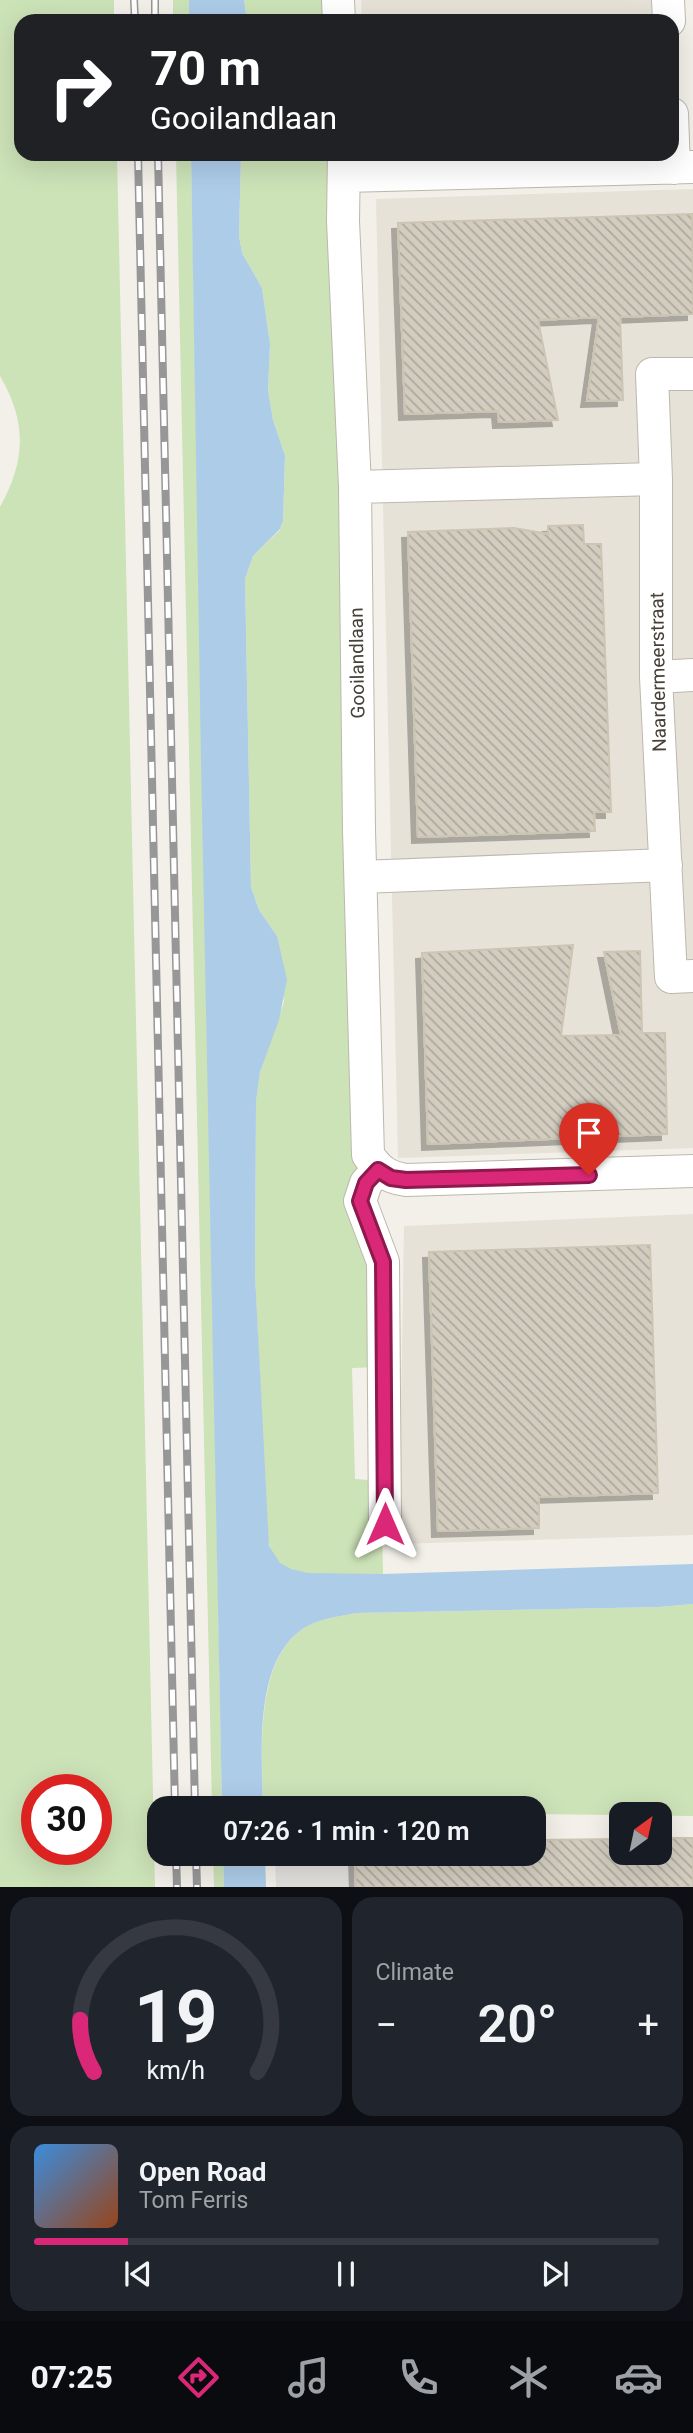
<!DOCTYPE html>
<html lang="en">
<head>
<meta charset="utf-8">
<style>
  :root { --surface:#171b24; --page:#20242c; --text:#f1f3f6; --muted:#9ea1a6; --line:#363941; --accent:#db2777 }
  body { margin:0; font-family:Roboto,sans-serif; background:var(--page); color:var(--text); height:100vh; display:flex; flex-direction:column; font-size:26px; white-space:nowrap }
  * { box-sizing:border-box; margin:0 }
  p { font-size:23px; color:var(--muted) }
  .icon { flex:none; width:38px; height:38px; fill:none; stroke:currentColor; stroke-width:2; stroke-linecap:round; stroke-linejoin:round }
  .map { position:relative; height:1887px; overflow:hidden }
  .side { display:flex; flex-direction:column; gap:10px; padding:10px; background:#0d0f14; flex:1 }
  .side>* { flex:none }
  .top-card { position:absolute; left:14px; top:14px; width:665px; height:147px; border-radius:21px; box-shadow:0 7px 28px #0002; background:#202124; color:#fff; overflow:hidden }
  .needle { width:46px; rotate:33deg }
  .buttons { position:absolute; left:609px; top:1802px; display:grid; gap:14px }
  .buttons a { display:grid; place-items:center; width:63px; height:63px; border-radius:14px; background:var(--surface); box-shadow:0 7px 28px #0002; font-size:35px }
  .speed { position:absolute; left:21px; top:1774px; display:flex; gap:14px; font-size:35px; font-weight:700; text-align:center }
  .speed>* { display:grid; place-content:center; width:91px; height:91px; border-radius:50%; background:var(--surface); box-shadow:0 7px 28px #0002; line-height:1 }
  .speed .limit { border:10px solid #d22; background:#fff; color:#111 }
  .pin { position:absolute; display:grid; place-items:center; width:60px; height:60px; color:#fff; margin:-72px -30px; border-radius:50% 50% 50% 0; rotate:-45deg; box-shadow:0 0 7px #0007 }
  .pin .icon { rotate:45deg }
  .me { position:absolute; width:77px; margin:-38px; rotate:0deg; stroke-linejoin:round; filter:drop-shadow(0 0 5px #0008) }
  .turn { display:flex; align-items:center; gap:24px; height:147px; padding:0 21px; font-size:32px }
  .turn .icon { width:91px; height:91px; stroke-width:2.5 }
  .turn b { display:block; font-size:49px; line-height:60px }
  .big { font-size:52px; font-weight:600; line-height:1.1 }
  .side .card { flex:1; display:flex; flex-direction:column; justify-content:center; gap:10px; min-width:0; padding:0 24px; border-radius:21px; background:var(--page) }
  .side .dial { align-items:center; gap:0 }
  .dial svg { height:182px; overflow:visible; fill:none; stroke:var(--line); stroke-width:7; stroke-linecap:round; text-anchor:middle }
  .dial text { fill:var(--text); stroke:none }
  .song { display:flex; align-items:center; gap:21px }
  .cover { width:84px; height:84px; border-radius:10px; background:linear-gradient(135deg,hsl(210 70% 55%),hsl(20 70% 35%)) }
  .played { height:7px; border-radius:4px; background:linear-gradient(90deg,var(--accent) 15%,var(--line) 15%) }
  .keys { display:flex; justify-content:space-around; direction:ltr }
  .heat { display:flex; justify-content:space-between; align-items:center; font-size:38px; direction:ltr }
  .side .tiles { flex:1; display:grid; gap:10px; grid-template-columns:1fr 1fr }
  .card:last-child { grid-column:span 2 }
  .trip { position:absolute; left:147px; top:1796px; width:399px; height:70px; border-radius:21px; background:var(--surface); box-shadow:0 7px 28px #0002; font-weight:600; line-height:70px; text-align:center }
  .menu { display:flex; height:112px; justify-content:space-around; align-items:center; background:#090b0e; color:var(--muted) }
  .menu .icon { width:49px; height:49px }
  .menu .selected { color:var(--accent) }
  .menu b { font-size:32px; color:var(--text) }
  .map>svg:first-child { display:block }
</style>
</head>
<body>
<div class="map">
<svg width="693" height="1887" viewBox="0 0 693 1887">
  <defs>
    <pattern id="building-back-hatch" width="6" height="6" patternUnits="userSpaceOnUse" patternTransform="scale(1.75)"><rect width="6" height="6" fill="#d3cdc0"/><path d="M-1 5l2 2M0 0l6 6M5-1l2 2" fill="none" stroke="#ada89d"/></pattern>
    <filter id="shadow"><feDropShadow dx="-6" dy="6" stdDeviation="0" flood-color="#0004"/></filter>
  </defs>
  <rect width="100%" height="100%" fill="#f3f0e9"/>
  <!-- residential -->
  <path fill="#e6e2d8" d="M 361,0 L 651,0 L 652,21 L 362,21 Z
    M 693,189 L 693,1148 L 398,1158 L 376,199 Z
    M 693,1214 L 693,1535 L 399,1544 L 404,1226 Z"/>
  <!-- green -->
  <path fill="#cce2b7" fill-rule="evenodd" d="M 0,0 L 114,0 L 114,21 L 21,21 L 21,154 L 117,154 L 155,1887 L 0,1887 L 0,507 C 26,460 27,422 0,376 ZM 37,1790 L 96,1790 L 96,1850 L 37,1850 Z
    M 173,0 L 189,0 L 189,21 L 173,21 Z
    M 244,0 L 326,0 L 327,21 L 247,21 Z
    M 176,154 L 191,154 L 222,1808 L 212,1808 Z
    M 241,154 L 331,154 L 358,1160 L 378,1367 L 352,1368 L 355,1479 L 381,1481 L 383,1574 C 356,1574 303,1580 281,1564 C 272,1557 269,1546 267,1536 L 255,1275 L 256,1102 L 260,1072 L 284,1002 L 277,936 L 259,910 L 251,887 L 245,579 L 253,556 L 280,530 L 283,521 L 285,457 L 273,420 L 268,390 L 270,344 L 262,288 L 242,253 L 239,236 Z
    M 693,1604 L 693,1816 L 534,1814 L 534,1808 L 263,1808 C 262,1757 255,1672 295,1635 C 312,1619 335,1617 356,1613 L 659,1607 Z
    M 213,1853 L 223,1853 L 224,1887 L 214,1887 Z"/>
  <!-- parking -->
  <path fill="#e2e0dd" d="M 275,1853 L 355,1853 L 354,1887 L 276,1887 Z"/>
  <!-- water -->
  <path fill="#adcce8" d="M 189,0 L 244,0 L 247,21 L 189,21 Z
    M 191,154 L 241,154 L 239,236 L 242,253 L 262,288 L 270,344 L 268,390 L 273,420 L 285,456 L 283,521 L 280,529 L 253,556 L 245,579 L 251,887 L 259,910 L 277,936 L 287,980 L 279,1020 L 260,1072 L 256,1102 L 255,1275 L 269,1546 L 280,1563 L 291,1569 L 308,1573 L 383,1574 L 693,1564 L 693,1604 L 659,1607 L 356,1613 C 336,1617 312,1619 295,1635 C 254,1672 262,1757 263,1808 L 222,1808 L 201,761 Z
    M 223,1853 L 265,1853 L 266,1887 L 224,1887 Z"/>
  <!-- building -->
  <path fill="url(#building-back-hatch)" stroke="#cdc5b4" stroke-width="2" filter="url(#shadow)" d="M 692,214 L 693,314 L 620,317 L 623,400 L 587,401 L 599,317 L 538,320 L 558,420 L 499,422 L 498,411 L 405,414 L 398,223 Z
    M 583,525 L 584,544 L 601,544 L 611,812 L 594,812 L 595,831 L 418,837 L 408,532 L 514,528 L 548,534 L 548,526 Z
    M 573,945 L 561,1036 L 621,1035 L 604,952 L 640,951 L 642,1033 L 665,1033 L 667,1134 L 428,1144 L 422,953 Z
    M 650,1245 L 658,1493 L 539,1497 L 539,1528 L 438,1531 L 429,1252 Z
    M 660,1838 L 693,1838 L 693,1887 L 356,1887 L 355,1853 L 534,1853 L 534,1840 L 621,1839 L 621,1853 L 660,1853 Z"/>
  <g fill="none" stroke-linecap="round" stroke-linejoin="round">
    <defs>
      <path id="minor" d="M 338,0 L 339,21
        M 668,0 L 669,21
        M 672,114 L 674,168
        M 344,154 L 343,221 L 355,487 L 359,830 L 368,1155 C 379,1171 387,1177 406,1180 L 693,1171
        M 345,176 L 693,167
        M 693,374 L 652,374 L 656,479 L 656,677 L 671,977 L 693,976
        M 355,487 L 656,479
        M 656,677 L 693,675
        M 361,877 L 666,865
        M 378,1170 L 366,1183 L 360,1201 L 383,1262 L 385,1524"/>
    </defs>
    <!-- minor casing -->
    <use href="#minor" stroke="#bdb8ad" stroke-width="34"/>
    <!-- minor -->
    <use href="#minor" stroke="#fff" stroke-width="32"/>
    <defs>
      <path id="rail" d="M 134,0 L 135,21
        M 155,0 L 155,21
        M 138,154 L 175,1808
        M 158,154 L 195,1808
        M 176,1853 L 177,1887
        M 196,1853 L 197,1887"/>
    </defs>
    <!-- rail casing -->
    <use href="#rail" stroke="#979797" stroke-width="8"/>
    <!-- rail -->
    <use href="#rail" stroke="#fff" stroke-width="5" stroke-dasharray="16" stroke-linecap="butt"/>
  </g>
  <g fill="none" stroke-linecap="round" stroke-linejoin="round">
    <defs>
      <path id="route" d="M 385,1524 L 383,1262 L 360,1201 L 366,1183 L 378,1170 L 391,1178 L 406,1180 L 589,1175"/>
    </defs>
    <!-- route casing -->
    <use href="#route" stroke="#8e194d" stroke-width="18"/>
    <!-- route -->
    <use href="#route" stroke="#db2777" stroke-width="12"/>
  </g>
  <g text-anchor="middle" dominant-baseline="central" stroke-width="5" stroke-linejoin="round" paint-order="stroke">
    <!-- street labels -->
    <g font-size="19" fill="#464138" stroke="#fff">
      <text transform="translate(357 663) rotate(-91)">Gooilandlaan</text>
      <text transform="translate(658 672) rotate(-91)">Naardermeerstraat</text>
    </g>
  </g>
</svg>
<div class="buttons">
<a><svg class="needle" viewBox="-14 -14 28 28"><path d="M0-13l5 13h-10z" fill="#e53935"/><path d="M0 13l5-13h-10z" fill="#9ea1a6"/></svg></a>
</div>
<div class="speed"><div class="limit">30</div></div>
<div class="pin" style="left:589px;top:1175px;background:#d93025"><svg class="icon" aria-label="arrive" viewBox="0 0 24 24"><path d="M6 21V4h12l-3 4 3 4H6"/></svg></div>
<svg class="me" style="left:385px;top:1524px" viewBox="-20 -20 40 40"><path d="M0-17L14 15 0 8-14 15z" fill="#db2777" stroke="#fff" stroke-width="4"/></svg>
<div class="trip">07:26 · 1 min · 120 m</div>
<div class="top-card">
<div class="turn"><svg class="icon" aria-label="right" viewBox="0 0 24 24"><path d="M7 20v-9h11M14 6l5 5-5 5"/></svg><div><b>70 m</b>Gooilandlaan</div></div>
</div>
</div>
<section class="side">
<div class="tiles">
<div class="card dial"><svg viewBox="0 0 100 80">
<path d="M14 69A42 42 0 1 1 86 69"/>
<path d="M14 69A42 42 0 0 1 8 46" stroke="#db2777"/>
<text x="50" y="56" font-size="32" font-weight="700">19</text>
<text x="50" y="72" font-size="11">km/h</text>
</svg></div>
<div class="card"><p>Climate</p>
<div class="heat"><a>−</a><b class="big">20°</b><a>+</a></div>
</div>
<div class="card">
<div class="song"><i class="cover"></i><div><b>Open Road</b><p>Tom Ferris</p></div></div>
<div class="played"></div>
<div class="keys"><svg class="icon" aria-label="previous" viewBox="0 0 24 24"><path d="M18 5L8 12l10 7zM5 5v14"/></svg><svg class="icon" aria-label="pause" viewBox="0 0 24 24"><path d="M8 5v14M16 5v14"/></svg><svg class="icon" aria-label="next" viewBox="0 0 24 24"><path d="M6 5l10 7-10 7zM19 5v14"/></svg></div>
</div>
</div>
</section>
<nav class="menu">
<b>07:25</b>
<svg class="icon selected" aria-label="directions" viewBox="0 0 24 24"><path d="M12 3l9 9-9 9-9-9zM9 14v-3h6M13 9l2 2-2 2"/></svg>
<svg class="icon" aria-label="music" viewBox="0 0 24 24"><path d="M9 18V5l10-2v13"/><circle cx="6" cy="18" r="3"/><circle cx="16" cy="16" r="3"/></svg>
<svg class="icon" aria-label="phone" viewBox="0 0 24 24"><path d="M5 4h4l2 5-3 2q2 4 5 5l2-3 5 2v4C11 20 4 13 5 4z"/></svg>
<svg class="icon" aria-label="climate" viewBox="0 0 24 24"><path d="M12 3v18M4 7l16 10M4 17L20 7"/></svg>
<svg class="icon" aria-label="car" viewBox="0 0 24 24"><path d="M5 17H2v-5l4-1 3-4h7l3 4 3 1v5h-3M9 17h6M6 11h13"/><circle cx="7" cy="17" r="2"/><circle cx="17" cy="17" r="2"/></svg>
</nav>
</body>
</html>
